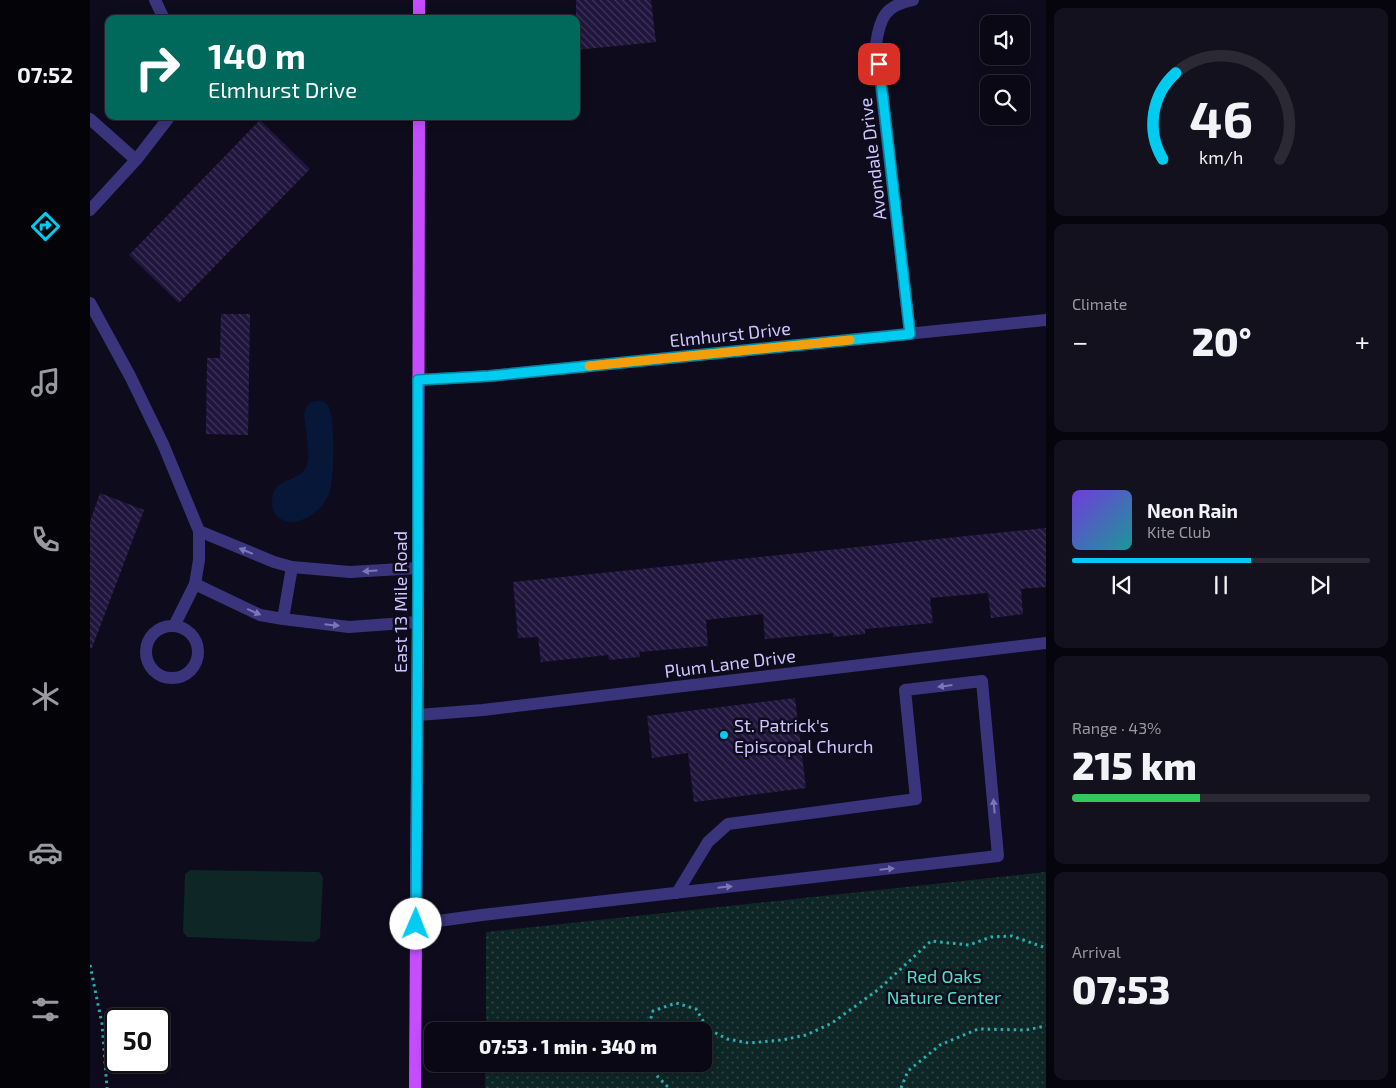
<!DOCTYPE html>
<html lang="en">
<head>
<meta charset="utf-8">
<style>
  :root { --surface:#0a0815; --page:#13111e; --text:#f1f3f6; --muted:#999aa0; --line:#2a2934; --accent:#00ccf1 }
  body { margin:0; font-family:"Exo 2",sans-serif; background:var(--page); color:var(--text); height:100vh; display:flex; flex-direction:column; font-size:19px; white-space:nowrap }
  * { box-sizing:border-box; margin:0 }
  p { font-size:16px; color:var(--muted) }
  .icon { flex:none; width:28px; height:28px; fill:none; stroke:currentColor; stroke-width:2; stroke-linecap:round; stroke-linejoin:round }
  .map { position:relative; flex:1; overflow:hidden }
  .panel { display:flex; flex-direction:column; gap:8px; padding:8px; background:#06040c; width:350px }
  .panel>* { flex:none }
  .top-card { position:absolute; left:15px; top:15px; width:475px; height:105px; border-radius:10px; box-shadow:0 2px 12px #0003,0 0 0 1px var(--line); background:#00695c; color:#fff; overflow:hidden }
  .buttons { position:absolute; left:890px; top:15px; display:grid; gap:10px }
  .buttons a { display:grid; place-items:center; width:50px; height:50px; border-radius:10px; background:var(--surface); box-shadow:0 2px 12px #0003,0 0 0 1px var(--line); font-size:25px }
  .speed { position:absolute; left:15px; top:1008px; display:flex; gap:10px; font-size:25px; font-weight:700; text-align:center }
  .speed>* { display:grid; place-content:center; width:65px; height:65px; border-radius:50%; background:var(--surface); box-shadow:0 2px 12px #0003,0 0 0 1px var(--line); line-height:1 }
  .speed .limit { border:2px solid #111; border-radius:8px; background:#fff; color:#111 }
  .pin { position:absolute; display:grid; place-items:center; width:42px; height:42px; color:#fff; margin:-21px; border-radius:10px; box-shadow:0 2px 8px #0006 }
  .me { position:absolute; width:55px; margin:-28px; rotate:1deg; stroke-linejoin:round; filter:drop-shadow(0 0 4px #0008) }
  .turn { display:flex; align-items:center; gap:18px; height:105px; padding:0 20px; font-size:22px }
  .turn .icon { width:65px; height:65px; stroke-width:2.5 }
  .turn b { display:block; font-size:35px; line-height:42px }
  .big { font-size:38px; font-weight:800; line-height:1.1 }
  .panel .widget { flex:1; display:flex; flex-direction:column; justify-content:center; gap:8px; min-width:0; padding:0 18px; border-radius:10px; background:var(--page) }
  .panel .dial { align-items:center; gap:0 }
  .dial svg { height:130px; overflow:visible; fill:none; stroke:var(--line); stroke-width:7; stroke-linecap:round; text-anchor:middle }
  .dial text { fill:var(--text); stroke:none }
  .song { display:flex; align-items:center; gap:15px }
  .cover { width:60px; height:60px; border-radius:8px; background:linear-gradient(135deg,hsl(260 70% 55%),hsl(180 70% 35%)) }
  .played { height:5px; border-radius:2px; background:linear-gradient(90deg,var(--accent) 60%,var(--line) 60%) }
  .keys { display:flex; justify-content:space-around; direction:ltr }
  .heat { display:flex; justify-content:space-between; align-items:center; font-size:28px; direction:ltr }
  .charge { height:8px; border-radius:4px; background:linear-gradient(90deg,#34c759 43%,var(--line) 0) }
  .trip { position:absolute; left:334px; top:1022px; width:288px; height:50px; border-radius:10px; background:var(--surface); box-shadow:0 2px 12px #0003,0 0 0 1px var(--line); font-weight:800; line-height:50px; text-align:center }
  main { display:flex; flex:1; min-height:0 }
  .dock { display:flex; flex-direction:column; width:90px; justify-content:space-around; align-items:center; background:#040308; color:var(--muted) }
  .dock .icon { width:35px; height:35px }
  .dock .on { color:var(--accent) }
  .dock b { font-size:22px; color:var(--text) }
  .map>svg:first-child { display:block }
</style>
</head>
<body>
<main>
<nav class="dock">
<b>07:52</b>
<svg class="icon on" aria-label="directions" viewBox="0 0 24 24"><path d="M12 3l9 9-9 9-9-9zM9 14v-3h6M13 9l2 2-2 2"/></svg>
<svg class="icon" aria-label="music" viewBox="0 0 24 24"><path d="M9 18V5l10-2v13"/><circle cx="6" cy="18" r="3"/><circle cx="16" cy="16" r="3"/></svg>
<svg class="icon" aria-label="phone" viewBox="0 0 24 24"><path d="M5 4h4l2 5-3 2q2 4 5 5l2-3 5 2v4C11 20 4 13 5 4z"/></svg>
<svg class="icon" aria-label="climate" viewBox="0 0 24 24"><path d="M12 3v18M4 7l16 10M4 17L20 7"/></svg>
<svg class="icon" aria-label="car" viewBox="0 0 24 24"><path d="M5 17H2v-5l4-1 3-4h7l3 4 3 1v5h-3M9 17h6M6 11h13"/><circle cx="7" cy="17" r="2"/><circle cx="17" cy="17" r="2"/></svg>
<svg class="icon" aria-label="filters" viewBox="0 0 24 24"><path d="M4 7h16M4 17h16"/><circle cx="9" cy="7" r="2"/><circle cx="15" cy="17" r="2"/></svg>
</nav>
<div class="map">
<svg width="956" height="1088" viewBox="0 0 956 1088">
  <defs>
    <pattern id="park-dots" width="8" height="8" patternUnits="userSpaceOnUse" patternTransform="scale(1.25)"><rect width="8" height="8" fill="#0e2626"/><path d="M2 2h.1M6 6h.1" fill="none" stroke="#304447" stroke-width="1.8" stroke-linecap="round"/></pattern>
    <pattern id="building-back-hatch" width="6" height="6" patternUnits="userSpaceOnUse" patternTransform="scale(1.25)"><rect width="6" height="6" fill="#20163d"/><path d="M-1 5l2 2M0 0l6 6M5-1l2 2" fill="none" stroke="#3f365a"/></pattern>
  </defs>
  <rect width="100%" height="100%" fill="#0e0b1c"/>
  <!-- park -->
  <path fill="url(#park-dots)" d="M 956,872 L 956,1088 L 395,1088 L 395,1064 L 612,1064 L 612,1031 L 396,1031 L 396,932 Z"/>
  <!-- pitch -->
  <path fill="#0e2626" d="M 100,870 L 229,872 L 233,877 L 230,938 L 224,942 L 97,937 L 93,932 L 95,874 Z"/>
  <!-- water -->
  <path fill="#071738" d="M 226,401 C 230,401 234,401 237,404 C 246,413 244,478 240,491 C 235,509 208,531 189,518 C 184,514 181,507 182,501 C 183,475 210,484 217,465 C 221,454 215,427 214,415 L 215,409 L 219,403 Z"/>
  <!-- building -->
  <path fill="url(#building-back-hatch)" d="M 486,0 L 561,0 L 566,42 L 486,50 Z
    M 170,120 L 220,169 L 89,303 L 39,255 Z
    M 131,314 L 160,314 L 158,435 L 116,434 L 117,358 L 130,358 Z
    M 10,493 L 54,510 L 2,648 L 0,648 L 0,522 Z
    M 956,528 L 956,587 L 931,589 L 933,614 L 901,618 L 898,593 L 840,598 L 843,623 L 775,629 L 775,634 L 743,637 L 743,633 L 675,639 L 673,614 L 633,618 L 616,620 L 618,646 L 549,652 L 550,657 L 519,660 L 518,655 L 451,662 L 448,637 L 428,638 L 423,582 Z
    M 705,698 L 716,788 L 604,802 L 598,753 L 562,758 L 557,716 Z"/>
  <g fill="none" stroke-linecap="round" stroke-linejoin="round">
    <!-- path -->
    <path stroke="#29afae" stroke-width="3" stroke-dasharray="2.5 4" stroke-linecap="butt" d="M 0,965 L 12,1024 L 17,1088
      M 557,1031 L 563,1011 L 586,1003 L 606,1009 L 618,1029 L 637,1039 L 659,1043 L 692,1040 L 716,1035 L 742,1023 L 789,989 L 841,941 L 879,945 L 901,937 L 922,936 L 956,948
      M 561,1064 L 568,1077 L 579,1088
      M 811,1088 L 818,1071 L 850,1045 L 888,1029 L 936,1030 L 956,1026"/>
    <!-- minor -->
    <path stroke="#3a347c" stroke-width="12" d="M 65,0 L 74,19
      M 0,119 L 46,160
      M 0,210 L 46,160 L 80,116
      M 0,303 L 40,376 L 73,444 L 109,531 L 109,560 L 105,584 L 84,626
      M 820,334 L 786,44 C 790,17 795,6 823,0
      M 328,380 L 399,376 L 956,320
      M 109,531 L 184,562 L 202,567 L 260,572 L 328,568
      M 105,584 L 170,615 L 193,619 L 259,627 L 328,622
      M 193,619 L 202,567
      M56 652a26 26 0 1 1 52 0a26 26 0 1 1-52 0Z
      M 328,715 L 393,710 L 956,643
      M 326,924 L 392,915 L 908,856 L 892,681 L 815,690 L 826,799 L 638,824 L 618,842 L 587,893"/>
    <!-- major -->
    <path stroke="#c54dff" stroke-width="12" d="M 329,19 L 329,0
      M 325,1088 L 328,622 L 329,116"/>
  </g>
  <!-- one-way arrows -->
  <defs><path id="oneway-solid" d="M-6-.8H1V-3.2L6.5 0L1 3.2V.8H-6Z" transform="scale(1.25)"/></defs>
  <g fill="#7d76b7">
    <use href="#oneway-solid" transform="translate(156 551) rotate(-158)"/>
    <use href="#oneway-solid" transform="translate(280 571) rotate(177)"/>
    <use href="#oneway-solid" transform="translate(164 612) rotate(24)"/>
    <use href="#oneway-solid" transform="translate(242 625) rotate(6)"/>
    <use href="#oneway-solid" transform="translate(855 686) rotate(173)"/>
    <use href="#oneway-solid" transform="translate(904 806) rotate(-95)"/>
    <use href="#oneway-solid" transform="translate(797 869) rotate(-6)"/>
    <use href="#oneway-solid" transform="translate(635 887) rotate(-6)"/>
  </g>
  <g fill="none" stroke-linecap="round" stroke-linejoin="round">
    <defs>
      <path id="route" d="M 326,924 L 328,586 L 328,380 L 399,376 L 820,334 L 789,64"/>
    </defs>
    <!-- route casing -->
    <use href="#route" stroke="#00859d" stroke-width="12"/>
    <!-- route -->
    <use href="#route" stroke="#00ccf1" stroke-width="9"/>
    <!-- slow -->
    <path stroke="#f59e0b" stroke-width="9" d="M 499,366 L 760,340"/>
  </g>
  <!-- markers -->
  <circle fill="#00ccf1" stroke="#0e0b1c" stroke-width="2" cx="634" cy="735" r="5"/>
  <g text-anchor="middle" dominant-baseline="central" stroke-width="5" stroke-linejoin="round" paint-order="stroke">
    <!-- street labels -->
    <g font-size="18" fill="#cfc6ff" stroke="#0e0b1c">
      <text transform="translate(782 159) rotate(-97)">Avondale Drive</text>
      <text transform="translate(640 334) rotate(-6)">Elmhurst Drive</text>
      <text transform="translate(310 602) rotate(-90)">East 13 Mile Road</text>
      <text transform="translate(640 663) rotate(-7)">Plum Lane Drive</text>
    </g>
    <!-- poi labels -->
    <g font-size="18" fill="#cfc6ff" stroke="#0e0b1c" text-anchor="start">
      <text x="644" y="725">St. Patrick's<tspan x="644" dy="21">Episcopal Church</tspan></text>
    </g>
    <!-- park labels -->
    <g font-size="18" fill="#50e1c4" stroke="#0e0b1c">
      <text x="854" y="976">Red Oaks<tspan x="854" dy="21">Nature Center</tspan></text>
    </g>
  </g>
</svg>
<div class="buttons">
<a><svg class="icon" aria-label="sound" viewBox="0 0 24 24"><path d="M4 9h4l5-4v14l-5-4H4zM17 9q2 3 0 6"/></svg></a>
<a><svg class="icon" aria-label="search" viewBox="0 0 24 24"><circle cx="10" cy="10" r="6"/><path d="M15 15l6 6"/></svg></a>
</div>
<div class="speed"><div class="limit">50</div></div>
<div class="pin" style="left:789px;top:64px;background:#d93025"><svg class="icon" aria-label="arrive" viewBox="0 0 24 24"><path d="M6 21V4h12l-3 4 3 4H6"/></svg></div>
<svg class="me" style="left:326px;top:924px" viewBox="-20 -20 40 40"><circle r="19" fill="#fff"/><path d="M0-13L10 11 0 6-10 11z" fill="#00ccf1"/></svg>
<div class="trip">07:53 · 1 min · 340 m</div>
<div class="top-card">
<div class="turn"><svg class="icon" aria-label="right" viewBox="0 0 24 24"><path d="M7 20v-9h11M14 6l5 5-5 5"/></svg><div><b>140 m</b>Elmhurst Drive</div></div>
</div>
</div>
<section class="panel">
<div class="widget dial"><svg viewBox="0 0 100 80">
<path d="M14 69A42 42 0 1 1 86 69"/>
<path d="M14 69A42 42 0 0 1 22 16" stroke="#00ccf1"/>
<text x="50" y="56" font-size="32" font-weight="700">46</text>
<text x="50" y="72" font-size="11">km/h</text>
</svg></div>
<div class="widget"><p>Climate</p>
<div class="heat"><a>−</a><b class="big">20°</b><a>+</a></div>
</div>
<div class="widget">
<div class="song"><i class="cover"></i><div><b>Neon Rain</b><p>Kite Club</p></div></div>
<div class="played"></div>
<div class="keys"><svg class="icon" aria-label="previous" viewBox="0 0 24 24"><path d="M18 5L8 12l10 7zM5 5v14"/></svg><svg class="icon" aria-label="pause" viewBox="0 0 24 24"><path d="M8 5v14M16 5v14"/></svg><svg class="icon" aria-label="next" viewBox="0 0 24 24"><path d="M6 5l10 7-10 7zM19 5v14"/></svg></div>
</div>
<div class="widget"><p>Range · 43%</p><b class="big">215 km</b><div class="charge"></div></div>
<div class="widget"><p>Arrival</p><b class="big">07:53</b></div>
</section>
</main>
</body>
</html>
